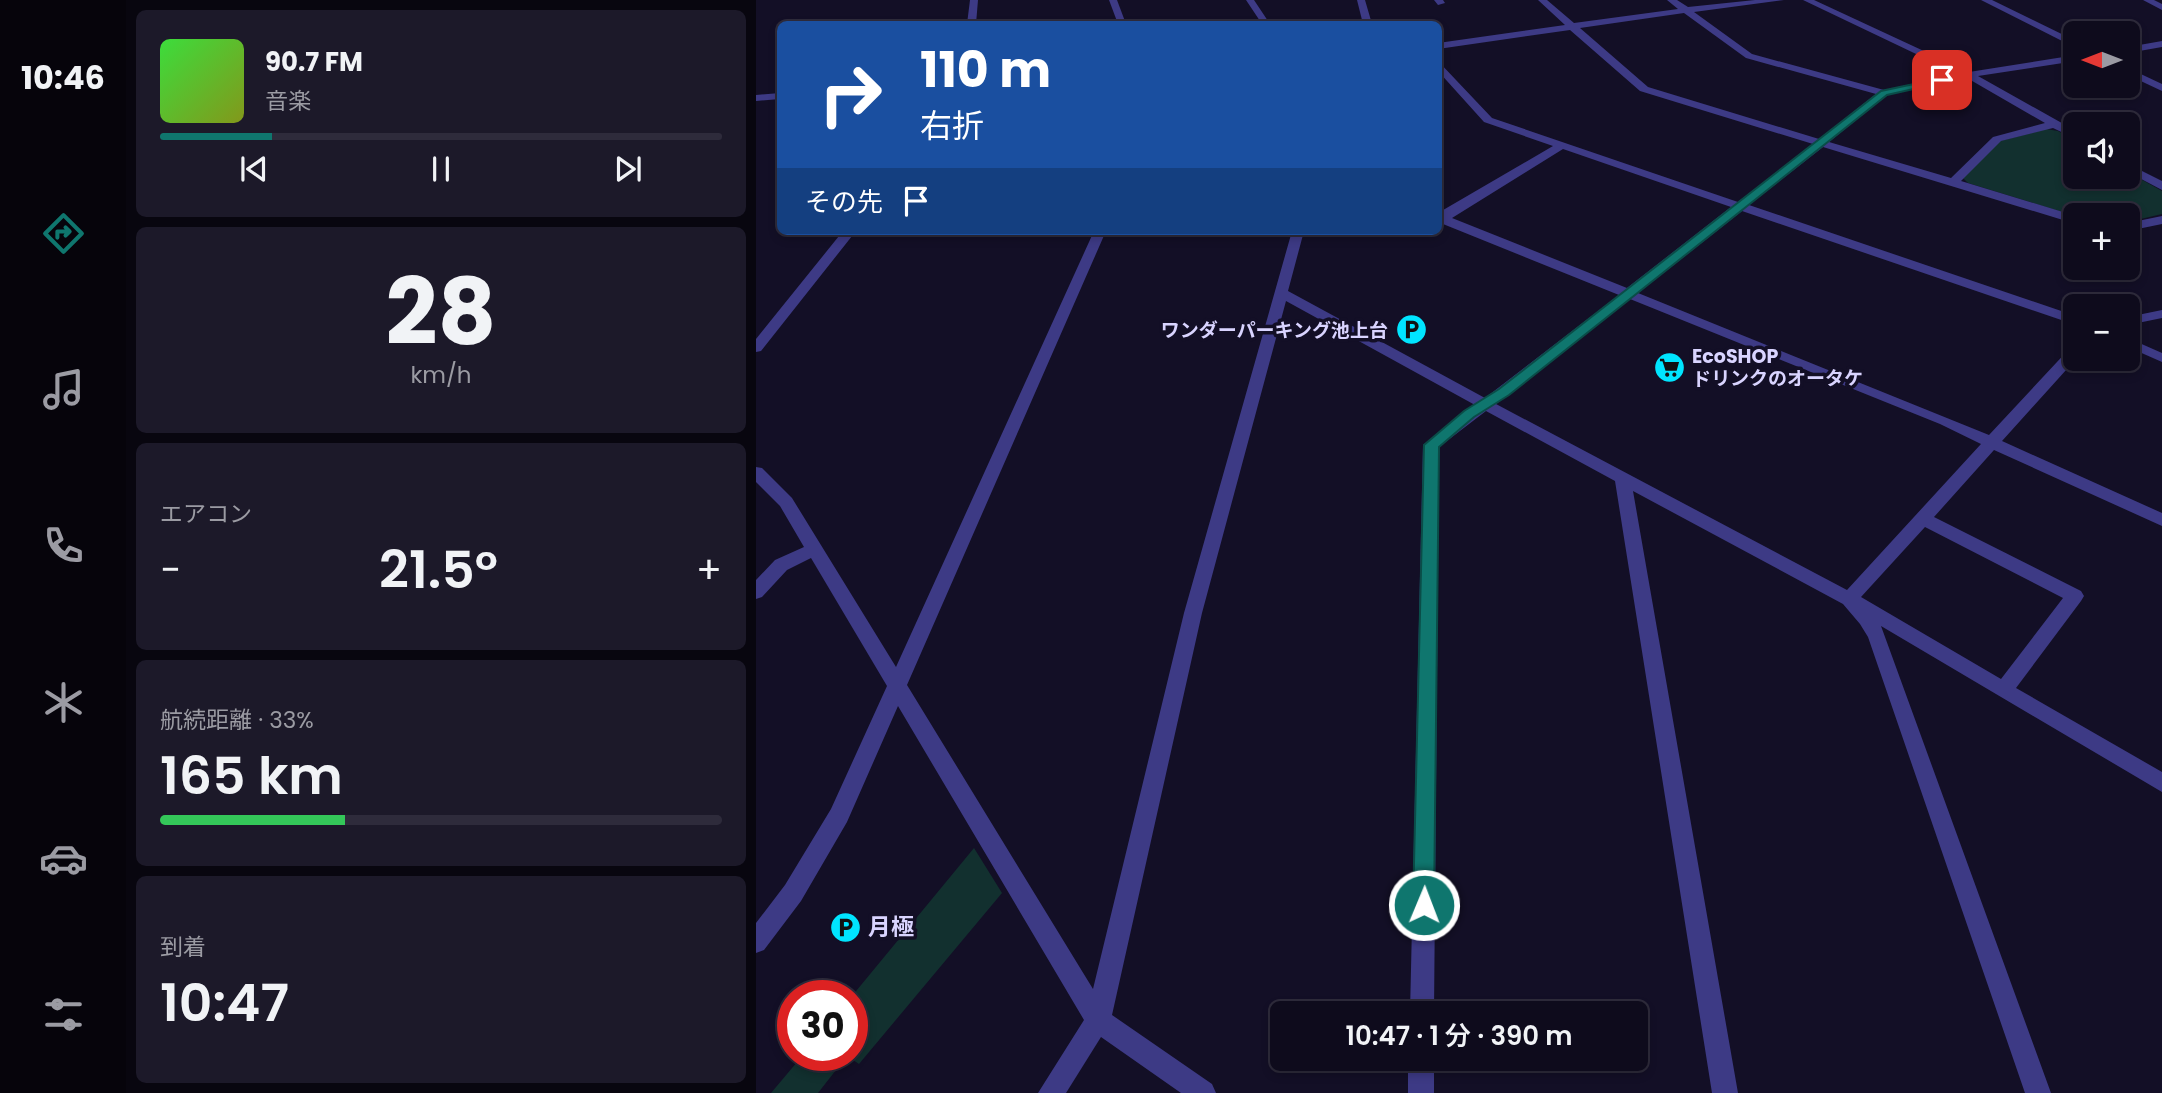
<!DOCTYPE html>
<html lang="ja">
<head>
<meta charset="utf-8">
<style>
  :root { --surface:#0e0b1c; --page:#1c1929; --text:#f1f3f6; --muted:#9b9ba3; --line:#2e2b3b; --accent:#0f766e }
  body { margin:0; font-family:Poppins,"Noto Sans JP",sans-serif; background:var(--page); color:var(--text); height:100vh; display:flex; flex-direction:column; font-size:26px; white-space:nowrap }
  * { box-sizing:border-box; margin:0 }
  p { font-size:23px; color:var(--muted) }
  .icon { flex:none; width:38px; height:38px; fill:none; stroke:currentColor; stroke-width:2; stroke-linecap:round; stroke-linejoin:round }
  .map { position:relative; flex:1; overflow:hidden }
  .panel { display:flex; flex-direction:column; gap:10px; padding:10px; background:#08060f; width:630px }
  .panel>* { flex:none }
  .top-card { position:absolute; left:21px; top:21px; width:665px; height:214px; border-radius:10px; box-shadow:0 4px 10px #0003,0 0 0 2px var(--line); background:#1a4fa0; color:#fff; overflow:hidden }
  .needle { width:46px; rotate:270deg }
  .fabs { position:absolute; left:1307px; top:21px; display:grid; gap:14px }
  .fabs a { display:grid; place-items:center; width:77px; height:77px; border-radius:10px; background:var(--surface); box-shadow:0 4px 10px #0003,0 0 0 2px var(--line); font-size:35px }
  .speed { position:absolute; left:21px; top:980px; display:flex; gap:14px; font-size:35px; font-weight:700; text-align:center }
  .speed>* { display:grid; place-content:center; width:91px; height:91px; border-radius:50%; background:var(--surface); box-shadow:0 4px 10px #0003,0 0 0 2px var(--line); line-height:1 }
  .speed .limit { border:10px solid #d22; background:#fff; color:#111 }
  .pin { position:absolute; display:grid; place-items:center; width:60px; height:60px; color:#fff; margin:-30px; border-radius:14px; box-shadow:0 4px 10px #0006 }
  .me { position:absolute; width:77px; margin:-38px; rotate:1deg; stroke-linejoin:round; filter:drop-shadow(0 0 5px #0008) }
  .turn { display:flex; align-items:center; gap:24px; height:147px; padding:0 28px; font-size:32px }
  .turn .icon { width:91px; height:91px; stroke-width:2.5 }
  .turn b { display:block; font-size:49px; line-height:60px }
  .then { display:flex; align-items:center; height:66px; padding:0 28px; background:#0003; gap:14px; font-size:26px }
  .big { font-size:52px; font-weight:600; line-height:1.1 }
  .panel .card { flex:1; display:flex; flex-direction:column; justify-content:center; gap:10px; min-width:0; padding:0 24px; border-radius:10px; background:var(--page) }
  .panel .dial { align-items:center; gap:0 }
  .dial b { font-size:91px; line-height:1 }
  .song { display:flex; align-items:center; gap:21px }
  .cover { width:84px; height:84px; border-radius:10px; background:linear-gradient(135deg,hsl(120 70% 55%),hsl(70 70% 35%)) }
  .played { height:7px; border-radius:4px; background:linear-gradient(90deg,var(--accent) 20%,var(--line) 20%) }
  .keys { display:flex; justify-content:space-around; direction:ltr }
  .heat { display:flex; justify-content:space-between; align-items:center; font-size:38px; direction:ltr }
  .charge { height:10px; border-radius:5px; background:linear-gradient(90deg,#34c759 33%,var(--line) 0) }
  .trip { position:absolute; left:514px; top:1001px; width:378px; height:70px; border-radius:10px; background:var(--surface); box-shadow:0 4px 10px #0003,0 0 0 2px var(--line); font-weight:600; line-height:70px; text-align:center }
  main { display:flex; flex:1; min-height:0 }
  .tabs { display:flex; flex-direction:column; width:126px; justify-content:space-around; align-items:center; background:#06040b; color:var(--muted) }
  .tabs .icon { width:49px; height:49px }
  .tabs .on { color:var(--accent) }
  .tabs b { font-size:32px; color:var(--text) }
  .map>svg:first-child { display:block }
</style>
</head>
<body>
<main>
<nav class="tabs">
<b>10:46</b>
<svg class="icon on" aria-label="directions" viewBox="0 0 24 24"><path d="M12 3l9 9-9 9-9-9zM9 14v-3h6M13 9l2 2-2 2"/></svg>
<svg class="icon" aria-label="music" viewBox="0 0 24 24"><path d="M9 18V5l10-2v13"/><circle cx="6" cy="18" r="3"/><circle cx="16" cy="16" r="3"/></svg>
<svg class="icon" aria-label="phone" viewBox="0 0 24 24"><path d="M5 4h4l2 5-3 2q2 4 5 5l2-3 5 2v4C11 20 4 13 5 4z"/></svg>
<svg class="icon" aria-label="climate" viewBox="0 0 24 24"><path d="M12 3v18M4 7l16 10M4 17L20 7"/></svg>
<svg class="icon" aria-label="car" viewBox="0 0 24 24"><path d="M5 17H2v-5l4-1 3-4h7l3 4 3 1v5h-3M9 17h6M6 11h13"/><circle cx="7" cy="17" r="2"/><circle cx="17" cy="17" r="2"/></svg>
<svg class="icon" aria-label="filters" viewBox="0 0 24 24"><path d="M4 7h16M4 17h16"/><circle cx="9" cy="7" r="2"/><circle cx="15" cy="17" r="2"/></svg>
</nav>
<section class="panel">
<div class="card">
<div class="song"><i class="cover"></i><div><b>90.7 FM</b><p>音楽</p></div></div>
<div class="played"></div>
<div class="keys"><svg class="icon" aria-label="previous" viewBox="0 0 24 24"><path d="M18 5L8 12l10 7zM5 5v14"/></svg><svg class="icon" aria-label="pause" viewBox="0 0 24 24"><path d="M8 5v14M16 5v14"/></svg><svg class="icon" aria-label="next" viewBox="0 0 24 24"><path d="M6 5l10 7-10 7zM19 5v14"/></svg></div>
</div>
<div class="card dial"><b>28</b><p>km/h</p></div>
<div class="card"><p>エアコン</p>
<div class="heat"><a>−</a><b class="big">21.5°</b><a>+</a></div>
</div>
<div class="card"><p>航続距離 · 33%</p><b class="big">165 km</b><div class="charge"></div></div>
<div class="card"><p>到着</p><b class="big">10:47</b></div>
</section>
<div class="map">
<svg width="1406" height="1093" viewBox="0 0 1406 1093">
  <rect width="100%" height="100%" fill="#130f26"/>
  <!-- green -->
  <path fill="#12302f" d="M 1290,129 L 1302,131 L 1319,141 L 1320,177 L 1372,177 L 1372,172 L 1406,191 L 1406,214 L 1372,222 L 1372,215 L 1319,216 L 1212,183 L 1207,178 L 1244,141 Z
    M 218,848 L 246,893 L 103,1064 L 91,1056 L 62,1093 L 15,1093 L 47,1055 L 96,1055 L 96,996 Z"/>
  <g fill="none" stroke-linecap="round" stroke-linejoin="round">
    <!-- minor -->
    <path fill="#3d3a85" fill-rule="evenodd" d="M 214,0 L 222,0 L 220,24 L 211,24 Z
      M 353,0 L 361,0 L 370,24 L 362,24 Z
      M 490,0 L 498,0 L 514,24 L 506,24 Z
      M 601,0 L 609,0 L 616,24 L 607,24 Z
      M 678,0 L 687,0 L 689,3 L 682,5 Z
      M 782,0 L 791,0 L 818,23 L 922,9 L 911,0 L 921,0 L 932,7 L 999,0 L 1028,0 L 938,12 L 996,54 L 1128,90 L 1202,74 L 1047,0 L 1058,0 L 1213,72 L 1320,55 L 1320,61 L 1222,76 L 1320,131 L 1320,139 L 1297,128 L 1245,141 L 1205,181 L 1320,216 L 1320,224 L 1067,147 L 993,205 L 1320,316 L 1320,325 L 986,211 L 882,293 L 1233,435 L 1315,347 L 1320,346 L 1320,359 L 1246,441 L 1406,513 L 1406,526 L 1238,450 L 1178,517 L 1325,591 L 1328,596 L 1325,601 L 1260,688 L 1406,772 L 1406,792 L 1125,626 L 1295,1093 L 1269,1093 L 1112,637 L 1104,624 L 1087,604 L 877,491 L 982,1093 L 956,1093 L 859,481 L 730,411 L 683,447 L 678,1013 L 654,1013 L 667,445 L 719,405 L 530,301 L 446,613 L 356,1015 L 456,1084 L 460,1093 L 425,1093 L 345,1037 L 310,1093 L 282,1093 L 328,1020 L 142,706 L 91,822 L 45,901 L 8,950 L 0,953 L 0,923 L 29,885 L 75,809 L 131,686 L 55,558 L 31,570 L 6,597 L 0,599 L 0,580 L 19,560 L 48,547 L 24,506 L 0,482 L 0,467 L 6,468 L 36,498 L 140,667 L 338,231 L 350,231 L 151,685 L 337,989 L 428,613 L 536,231 L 548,231 L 532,291 L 729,398 L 863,295 L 682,222 L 682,213 L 797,146 L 728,122 L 682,71 L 682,61 L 736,118 L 982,202 L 1057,144 L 884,91 L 814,30 L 682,49 L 682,43 L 809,25 ZM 928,13 L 990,58 L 1120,94 L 1063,139 L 892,87 L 824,28 ZM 1211,78 L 1289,123 L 1237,137 L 1195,178 L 1073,142 L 1131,95 ZM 807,149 L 975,207 L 871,288 L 696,218 ZM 874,299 L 1184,424 L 1225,444 L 1091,590 L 740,404 ZM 1169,527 L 1307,598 L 1245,679 L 1105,597 Z
      M 1225,0 L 1236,0 L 1320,41 L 1320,48 Z
      M 1387,0 L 1398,0 L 1406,4 L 1406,10 Z
      M 1406,41 L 1406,47 L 1372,53 L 1372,47 Z
      M 1372,68 L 1406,84 L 1406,91 L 1372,75 Z
      M 24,93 L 24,99 L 0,101 L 0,95 Z
      M 1372,164 L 1406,181 L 1406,190 L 1372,172 Z
      M 1406,216 L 1406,224 L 1372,231 L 1372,223 Z
      M 87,231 L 100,231 L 5,351 L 0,352 L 0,339 Z
      M 1406,310 L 1406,318 L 1372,325 L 1372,317 Z
      M 1372,338 L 1406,353 L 1406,362 L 1372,347 Z
      M 652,1059 L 678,1059 L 678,1093 L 652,1093 Z"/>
  </g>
  <!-- route -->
  <path fill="#0f766e" stroke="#0a4d48" stroke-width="2" d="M 1186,78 L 1190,80 L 1189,82 L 1131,95 L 753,395 L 718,417 L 683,447 L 678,905 L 675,912 L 668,915 L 660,912 L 657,905 L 668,445 L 708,411 L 743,389 L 1125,91 Z"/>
  <!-- icons -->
  <defs>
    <symbol id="parking-disc" viewBox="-11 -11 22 22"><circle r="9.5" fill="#00e5ff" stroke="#130f26"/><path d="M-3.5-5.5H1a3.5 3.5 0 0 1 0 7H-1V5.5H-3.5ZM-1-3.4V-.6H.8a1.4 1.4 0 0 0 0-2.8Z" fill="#111"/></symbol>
    <symbol id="supermarket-disc" viewBox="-11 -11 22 22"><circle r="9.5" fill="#00e5ff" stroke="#130f26"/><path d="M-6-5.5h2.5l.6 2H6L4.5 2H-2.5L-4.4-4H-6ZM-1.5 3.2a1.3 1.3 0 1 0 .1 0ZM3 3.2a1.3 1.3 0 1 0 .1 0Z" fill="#111"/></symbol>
  </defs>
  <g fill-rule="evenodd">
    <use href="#parking-disc" x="638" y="312" width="35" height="35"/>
    <use href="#supermarket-disc" x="896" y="350" width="35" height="35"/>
    <use href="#parking-disc" x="72" y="910" width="35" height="35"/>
  </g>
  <g text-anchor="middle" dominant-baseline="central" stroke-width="7" stroke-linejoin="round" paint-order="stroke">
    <!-- poi labels -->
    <g font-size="19" font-weight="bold" fill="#d9d4ff" stroke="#130f26" text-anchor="end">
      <text x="632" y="330">ワンダーパーキング池上台</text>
      <text x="936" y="356" text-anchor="start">EcoSHOP<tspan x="936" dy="22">ドリンクのオータケ</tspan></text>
    </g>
    <!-- near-poi labels -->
    <g font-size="23" font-weight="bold" fill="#d9d4ff" stroke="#130f26" text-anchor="start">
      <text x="112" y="927">月極</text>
    </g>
  </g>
</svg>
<div class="fabs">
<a><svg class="needle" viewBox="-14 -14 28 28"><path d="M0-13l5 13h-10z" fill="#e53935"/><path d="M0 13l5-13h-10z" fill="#9b9ba3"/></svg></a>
<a><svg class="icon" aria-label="sound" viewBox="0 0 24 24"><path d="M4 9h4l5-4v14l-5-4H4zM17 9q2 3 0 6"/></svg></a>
<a>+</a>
<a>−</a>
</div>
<div class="speed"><div class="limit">30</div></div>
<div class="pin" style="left:1186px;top:80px;background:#d93025"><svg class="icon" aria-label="arrive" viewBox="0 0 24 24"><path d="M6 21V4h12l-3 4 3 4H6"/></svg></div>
<svg class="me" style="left:668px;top:905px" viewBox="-20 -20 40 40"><circle r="17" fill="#0f766e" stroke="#fff" stroke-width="3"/><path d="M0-11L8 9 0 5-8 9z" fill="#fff"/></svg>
<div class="trip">10:47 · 1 分 · 390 m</div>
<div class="top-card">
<div class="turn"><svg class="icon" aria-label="right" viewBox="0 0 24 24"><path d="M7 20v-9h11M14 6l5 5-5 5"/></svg><div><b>110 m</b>右折</div></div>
<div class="then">その先<svg class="icon" aria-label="arrive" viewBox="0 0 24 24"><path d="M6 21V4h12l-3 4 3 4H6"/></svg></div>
</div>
</div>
</main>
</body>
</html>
